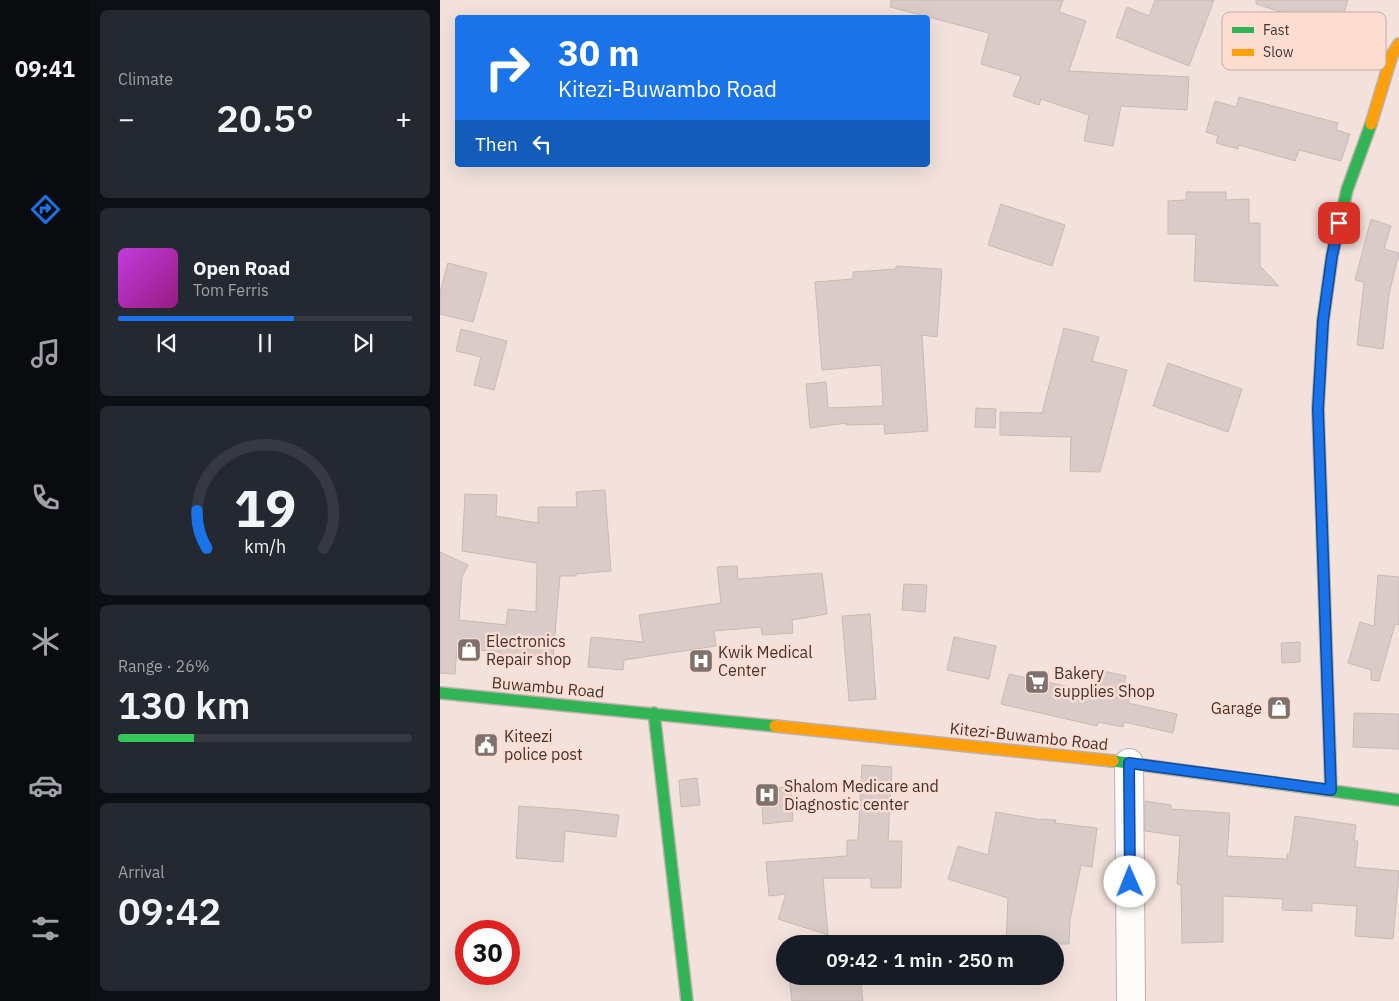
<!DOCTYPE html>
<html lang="en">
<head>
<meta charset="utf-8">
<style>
  :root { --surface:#171b24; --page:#242831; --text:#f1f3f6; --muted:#9ea1a6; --line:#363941; --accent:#1a73e8 }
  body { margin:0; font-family:"IBM Plex Sans",sans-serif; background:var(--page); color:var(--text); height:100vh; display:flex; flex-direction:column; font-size:19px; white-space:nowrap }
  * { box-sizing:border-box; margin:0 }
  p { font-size:16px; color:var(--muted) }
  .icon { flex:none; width:28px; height:28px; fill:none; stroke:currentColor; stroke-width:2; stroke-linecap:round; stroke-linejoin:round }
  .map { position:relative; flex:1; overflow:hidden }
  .drawer { display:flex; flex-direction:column; gap:10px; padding:10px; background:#0d0f14; width:350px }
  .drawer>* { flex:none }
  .banner { position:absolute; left:15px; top:15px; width:475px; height:152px; border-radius:5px; box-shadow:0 5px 20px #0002; background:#1a73e8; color:#fff; overflow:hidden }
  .speed { position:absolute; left:15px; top:920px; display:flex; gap:10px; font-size:25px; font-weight:700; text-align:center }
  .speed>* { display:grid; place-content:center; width:65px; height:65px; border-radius:50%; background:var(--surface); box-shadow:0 5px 20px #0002; line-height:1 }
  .speed .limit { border:8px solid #d22; background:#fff; color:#111 }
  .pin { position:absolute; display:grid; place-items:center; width:42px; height:42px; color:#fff; margin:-21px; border-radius:10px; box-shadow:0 2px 8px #0006 }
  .me { position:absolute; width:55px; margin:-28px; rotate:359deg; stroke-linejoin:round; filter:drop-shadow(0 0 4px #0008) }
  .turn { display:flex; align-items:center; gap:18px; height:105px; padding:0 20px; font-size:22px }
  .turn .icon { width:65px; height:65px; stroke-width:2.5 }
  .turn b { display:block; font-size:35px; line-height:42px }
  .then { display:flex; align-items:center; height:48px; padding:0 20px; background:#0003; gap:10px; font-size:19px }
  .big { font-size:38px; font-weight:600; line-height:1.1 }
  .drawer .card { flex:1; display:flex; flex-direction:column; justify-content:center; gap:8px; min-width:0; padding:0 18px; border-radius:8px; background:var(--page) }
  .drawer .dial { align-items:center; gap:0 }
  .dial svg { height:130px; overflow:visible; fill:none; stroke:var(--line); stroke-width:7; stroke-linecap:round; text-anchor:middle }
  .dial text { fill:var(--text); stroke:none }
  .song { display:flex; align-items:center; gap:15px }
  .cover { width:60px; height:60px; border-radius:8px; background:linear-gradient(135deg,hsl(290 70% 55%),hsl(310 70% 35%)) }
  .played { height:5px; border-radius:2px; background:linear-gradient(90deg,var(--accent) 60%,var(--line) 60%) }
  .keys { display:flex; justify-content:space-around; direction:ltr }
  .heat { display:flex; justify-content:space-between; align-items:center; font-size:28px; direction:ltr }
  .charge { height:8px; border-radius:4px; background:linear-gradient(90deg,#34c759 26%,var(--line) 0) }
  .trip { position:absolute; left:336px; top:935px; width:288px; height:50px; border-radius:25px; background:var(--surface); box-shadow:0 5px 20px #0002; font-weight:600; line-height:50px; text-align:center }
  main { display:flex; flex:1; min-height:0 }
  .dock { display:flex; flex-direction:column; width:90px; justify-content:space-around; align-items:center; background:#090b0e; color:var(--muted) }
  .dock .icon { width:35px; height:35px }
  .dock .active { color:var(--accent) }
  .dock b { font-size:22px; color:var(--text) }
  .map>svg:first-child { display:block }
</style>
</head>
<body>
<main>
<nav class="dock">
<b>09:41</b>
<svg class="icon active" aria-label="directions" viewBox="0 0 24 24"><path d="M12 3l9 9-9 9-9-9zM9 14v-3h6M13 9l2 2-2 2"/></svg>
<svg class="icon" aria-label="music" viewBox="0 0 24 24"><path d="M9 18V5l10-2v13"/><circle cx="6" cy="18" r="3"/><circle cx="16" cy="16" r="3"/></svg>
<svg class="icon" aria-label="phone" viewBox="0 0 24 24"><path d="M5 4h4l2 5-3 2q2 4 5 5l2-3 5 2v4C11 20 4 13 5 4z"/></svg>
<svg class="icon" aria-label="climate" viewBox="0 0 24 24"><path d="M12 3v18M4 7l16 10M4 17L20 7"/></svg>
<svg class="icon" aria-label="car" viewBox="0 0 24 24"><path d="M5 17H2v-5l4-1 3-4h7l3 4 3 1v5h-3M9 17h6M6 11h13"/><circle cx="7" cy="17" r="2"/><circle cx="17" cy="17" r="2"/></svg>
<svg class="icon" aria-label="filters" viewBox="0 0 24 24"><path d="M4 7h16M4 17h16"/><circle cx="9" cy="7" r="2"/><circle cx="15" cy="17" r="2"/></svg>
</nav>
<section class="drawer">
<div class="card"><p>Climate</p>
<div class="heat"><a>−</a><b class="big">20.5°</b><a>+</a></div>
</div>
<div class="card">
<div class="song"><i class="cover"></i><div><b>Open Road</b><p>Tom Ferris</p></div></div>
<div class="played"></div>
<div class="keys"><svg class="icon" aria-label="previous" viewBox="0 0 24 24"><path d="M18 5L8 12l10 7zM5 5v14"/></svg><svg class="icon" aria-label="pause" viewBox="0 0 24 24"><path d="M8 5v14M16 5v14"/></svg><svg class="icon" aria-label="next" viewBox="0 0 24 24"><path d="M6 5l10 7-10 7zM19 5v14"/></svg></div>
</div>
<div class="card dial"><svg viewBox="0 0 100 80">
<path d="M14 69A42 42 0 1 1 86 69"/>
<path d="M14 69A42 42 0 0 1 8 46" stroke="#1a73e8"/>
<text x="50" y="56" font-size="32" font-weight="700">19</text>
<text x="50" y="72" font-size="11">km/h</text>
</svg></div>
<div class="card"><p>Range · 26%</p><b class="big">130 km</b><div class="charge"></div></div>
<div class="card"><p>Arrival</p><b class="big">09:42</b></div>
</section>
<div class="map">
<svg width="959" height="1001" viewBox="0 0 959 1001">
  <rect width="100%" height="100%" fill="#f3e2dc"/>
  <!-- building -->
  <path fill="#d9cbc7" stroke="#c7bab6" d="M 451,0 L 623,0 L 619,12 L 646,21 L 629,71 L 749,77 L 747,110 L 681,106 L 673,146 L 644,141 L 649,115 L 601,99 L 599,105 L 573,96 L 581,76 L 541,64 L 549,33 L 450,7 Z
    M 715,0 L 774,0 L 749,66 L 676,37 L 687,7 L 709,16 Z
    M 816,0 L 908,0 L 898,30 L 816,4 Z
    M 799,97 L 898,123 L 896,130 L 910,134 L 901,161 L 859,150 L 855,161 L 799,145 L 798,149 L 776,143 L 778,136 L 766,132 L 775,101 L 796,107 Z
    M 746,192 L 786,192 L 786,200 L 809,199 L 809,223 L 820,223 L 820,266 L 839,286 L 754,281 L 756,234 L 728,234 L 728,201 L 746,200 Z
    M 561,204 L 625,225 L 612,266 L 548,245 Z
    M 931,219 L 951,226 L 944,249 L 959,253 L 949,294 L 943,349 L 917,345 L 924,282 L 915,280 Z
    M 8,263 L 47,273 L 33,322 L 0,314 L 0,292 Z
    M 456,266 L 502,269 L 497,337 L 482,335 L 488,431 L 445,434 L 444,424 L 406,425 L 406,423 L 370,428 L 366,384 L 386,382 L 388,408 L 443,406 L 441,365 L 382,370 L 375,282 L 413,279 L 413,272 L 456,269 Z
    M 624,328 L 659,337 L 652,361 L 687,370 L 660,472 L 630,471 L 631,437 L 560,435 L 560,412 L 602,413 Z
    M 21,329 L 67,341 L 54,390 L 34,385 L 41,357 L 16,351 Z
    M 728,363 L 802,389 L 788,432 L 713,406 Z
    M 536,408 L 556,409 L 555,428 L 535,427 Z
    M 165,490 L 171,571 L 136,574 L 136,576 L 120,576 L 113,658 L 59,654 L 60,652 L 17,648 L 15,674 L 0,673 L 0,552 L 28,565 L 22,577 L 19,620 L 66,625 L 68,609 L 96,612 L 97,563 L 22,551 L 25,494 L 57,495 L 56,516 L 98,523 L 98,507 L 137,507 L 136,492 Z
    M 297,566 L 298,579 L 382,573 L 387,614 L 352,620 L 353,633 L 322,635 L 321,627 L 274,631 L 276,646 L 184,660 L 183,670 L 148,667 L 151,637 L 203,642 L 199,615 L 281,603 L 277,567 Z
    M 938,575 L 959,577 L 959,625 L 955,624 L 939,681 L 931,680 L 931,670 L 908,663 L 920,622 L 934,626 Z
    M 464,584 L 487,585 L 485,612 L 462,610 Z
    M 430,614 L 436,699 L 409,701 L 402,616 Z
    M 514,637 L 556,646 L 549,679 L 507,670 Z
    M 860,642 L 860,662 L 842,663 L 841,643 Z
    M 659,670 L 686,676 L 682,694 L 690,695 L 688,703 L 737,714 L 733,733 L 684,722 L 683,727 L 658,722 L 657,726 L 561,704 L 569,674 L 658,693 Z
    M 914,713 L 959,714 L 959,749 L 913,747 Z
    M 422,765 L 452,767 L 448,841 L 462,841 L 461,888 L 431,888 L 431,878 L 383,878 L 388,935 L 338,919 L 346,894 L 329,896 L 326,862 L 407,856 L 407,840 L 418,840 Z
    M 257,778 L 260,805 L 241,807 L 239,780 Z
    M 351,787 L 353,821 L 323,824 L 321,789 Z
    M 705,801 L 731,805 L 731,809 L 790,813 L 787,856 L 847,859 L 847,854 L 850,854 L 855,816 L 916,825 L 914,841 L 918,841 L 915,867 L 959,871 L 953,939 L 915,936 L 917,906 L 872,903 L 872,911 L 842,910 L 843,899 L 783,896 L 783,942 L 742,943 L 741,885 L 737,884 L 740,836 L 705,831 Z
    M 79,806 L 135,810 L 179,815 L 176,837 L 125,831 L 123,862 L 76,858 Z
    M 556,812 L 596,819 L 616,820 L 615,823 L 657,828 L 652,867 L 641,865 L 630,920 L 629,944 L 566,944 L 568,898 L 508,879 L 518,846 L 548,855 Z
    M 349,976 L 420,976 L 423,1001 L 352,1001 Z"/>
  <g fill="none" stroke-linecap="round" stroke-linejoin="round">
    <defs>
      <path id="street" d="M 689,763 L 691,1001"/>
      <path id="fast" d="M 0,693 L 335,726
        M 214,713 L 247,1001
        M 673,761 L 959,800
        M 891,790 L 878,409 L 883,321 L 892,256 L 907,190 L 931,124"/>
      <path id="slow" d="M 931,124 L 952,55 L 959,44
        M 335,726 L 673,761"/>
    </defs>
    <!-- street casing -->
    <use href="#street" stroke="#bdb0ab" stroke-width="30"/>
    <!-- fast casing -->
    <use href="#fast" stroke="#bdb0ab" stroke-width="14"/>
    <!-- slow casing -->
    <use href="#slow" stroke="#bdb0ab" stroke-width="14"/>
    <!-- street -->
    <use href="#street" stroke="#fdfbfa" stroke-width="28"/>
    <!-- fast -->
    <use href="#fast" stroke="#30b455" stroke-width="11"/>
    <!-- slow -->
    <use href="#slow" stroke="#ff9f0a" stroke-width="11"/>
  </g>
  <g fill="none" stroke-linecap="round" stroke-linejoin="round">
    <defs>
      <path id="route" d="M 690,882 L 689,763 L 891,790 L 878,409 L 883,321 L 892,256 L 899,223"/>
    </defs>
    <!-- route casing -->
    <use href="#route" stroke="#114b97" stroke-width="12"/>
    <!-- route -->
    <use href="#route" stroke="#1a73e8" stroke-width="9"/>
  </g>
  <!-- icons -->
  <defs>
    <symbol id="shop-square" viewBox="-11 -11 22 22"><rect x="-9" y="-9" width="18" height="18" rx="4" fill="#7f716c" stroke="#fdddd2"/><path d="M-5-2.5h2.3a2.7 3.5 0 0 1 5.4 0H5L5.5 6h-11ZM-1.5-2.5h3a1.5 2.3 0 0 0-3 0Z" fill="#fff"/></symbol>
    <symbol id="hospital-square" viewBox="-11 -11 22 22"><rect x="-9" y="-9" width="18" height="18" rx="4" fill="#7f716c" stroke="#fdddd2"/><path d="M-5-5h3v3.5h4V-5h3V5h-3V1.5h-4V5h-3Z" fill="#fff"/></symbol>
    <symbol id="supermarket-square" viewBox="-11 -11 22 22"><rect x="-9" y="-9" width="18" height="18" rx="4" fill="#7f716c" stroke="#fdddd2"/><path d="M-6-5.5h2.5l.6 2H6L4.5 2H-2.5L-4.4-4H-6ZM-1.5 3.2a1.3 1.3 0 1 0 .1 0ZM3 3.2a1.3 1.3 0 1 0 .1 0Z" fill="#fff"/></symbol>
    <symbol id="civic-square" viewBox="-11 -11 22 22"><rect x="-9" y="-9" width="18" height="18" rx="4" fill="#7f716c" stroke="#fdddd2"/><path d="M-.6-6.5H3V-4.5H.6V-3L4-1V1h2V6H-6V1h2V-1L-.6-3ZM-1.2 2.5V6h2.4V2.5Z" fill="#fff"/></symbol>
  </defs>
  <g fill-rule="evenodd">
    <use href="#shop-square" x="15" y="636" width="28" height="28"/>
    <use href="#hospital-square" x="247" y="647" width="28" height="28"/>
    <use href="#supermarket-square" x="583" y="668" width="28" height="28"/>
    <use href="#shop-square" x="825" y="694" width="28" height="28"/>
    <use href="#civic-square" x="32" y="731" width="28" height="28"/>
    <use href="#hospital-square" x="313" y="781" width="28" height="28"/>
  </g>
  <g text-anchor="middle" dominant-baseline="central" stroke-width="5" stroke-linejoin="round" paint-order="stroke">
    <!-- poi labels -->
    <g font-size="16" fill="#403430" stroke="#fdddd2" text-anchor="start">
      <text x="46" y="641">Electronics<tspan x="46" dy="18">Repair shop</tspan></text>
      <text x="278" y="652">Kwik Medical<tspan x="278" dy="18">Center</tspan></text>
      <text x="614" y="673">Bakery<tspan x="614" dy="18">supplies Shop</tspan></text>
      <text x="822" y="708" text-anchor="end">Garage</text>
      <text x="64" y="736">Kiteezi<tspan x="64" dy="18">police post</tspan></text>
      <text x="344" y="786">Shalom Medicare and<tspan x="344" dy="18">Diagnostic center</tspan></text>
    </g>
    <!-- street labels -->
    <g font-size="16" fill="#403430" stroke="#fdddd2">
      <text transform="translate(108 687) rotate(5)">Buwambu Road</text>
      <text transform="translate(589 736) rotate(6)">Kitezi-Buwambo Road</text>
    </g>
  </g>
  <!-- legend -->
  <rect x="782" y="12" width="164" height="58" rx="8" fill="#fdddd2" stroke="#c4aaa1" stroke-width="1"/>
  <rect x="792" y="27" width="22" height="6" fill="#30b455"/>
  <rect x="792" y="49" width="22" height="7" fill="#ff9f0a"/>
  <g font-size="14" fill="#403430">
    <text x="823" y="35">Fast</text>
    <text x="823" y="57">Slow</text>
  </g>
</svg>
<div class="speed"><div class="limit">30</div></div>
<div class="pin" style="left:899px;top:223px;background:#d93025"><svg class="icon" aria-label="arrive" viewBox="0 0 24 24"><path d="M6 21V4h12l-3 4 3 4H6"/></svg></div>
<svg class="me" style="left:690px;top:882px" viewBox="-20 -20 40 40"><circle r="19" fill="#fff"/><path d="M0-13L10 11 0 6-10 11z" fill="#1a73e8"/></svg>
<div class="trip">09:42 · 1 min · 250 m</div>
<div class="banner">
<div class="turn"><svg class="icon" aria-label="right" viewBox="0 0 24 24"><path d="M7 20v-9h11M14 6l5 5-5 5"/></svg><div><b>30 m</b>Kitezi-Buwambo Road</div></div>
<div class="then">Then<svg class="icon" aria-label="left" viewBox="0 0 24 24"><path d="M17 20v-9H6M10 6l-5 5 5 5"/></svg></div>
</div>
</div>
</main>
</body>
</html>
